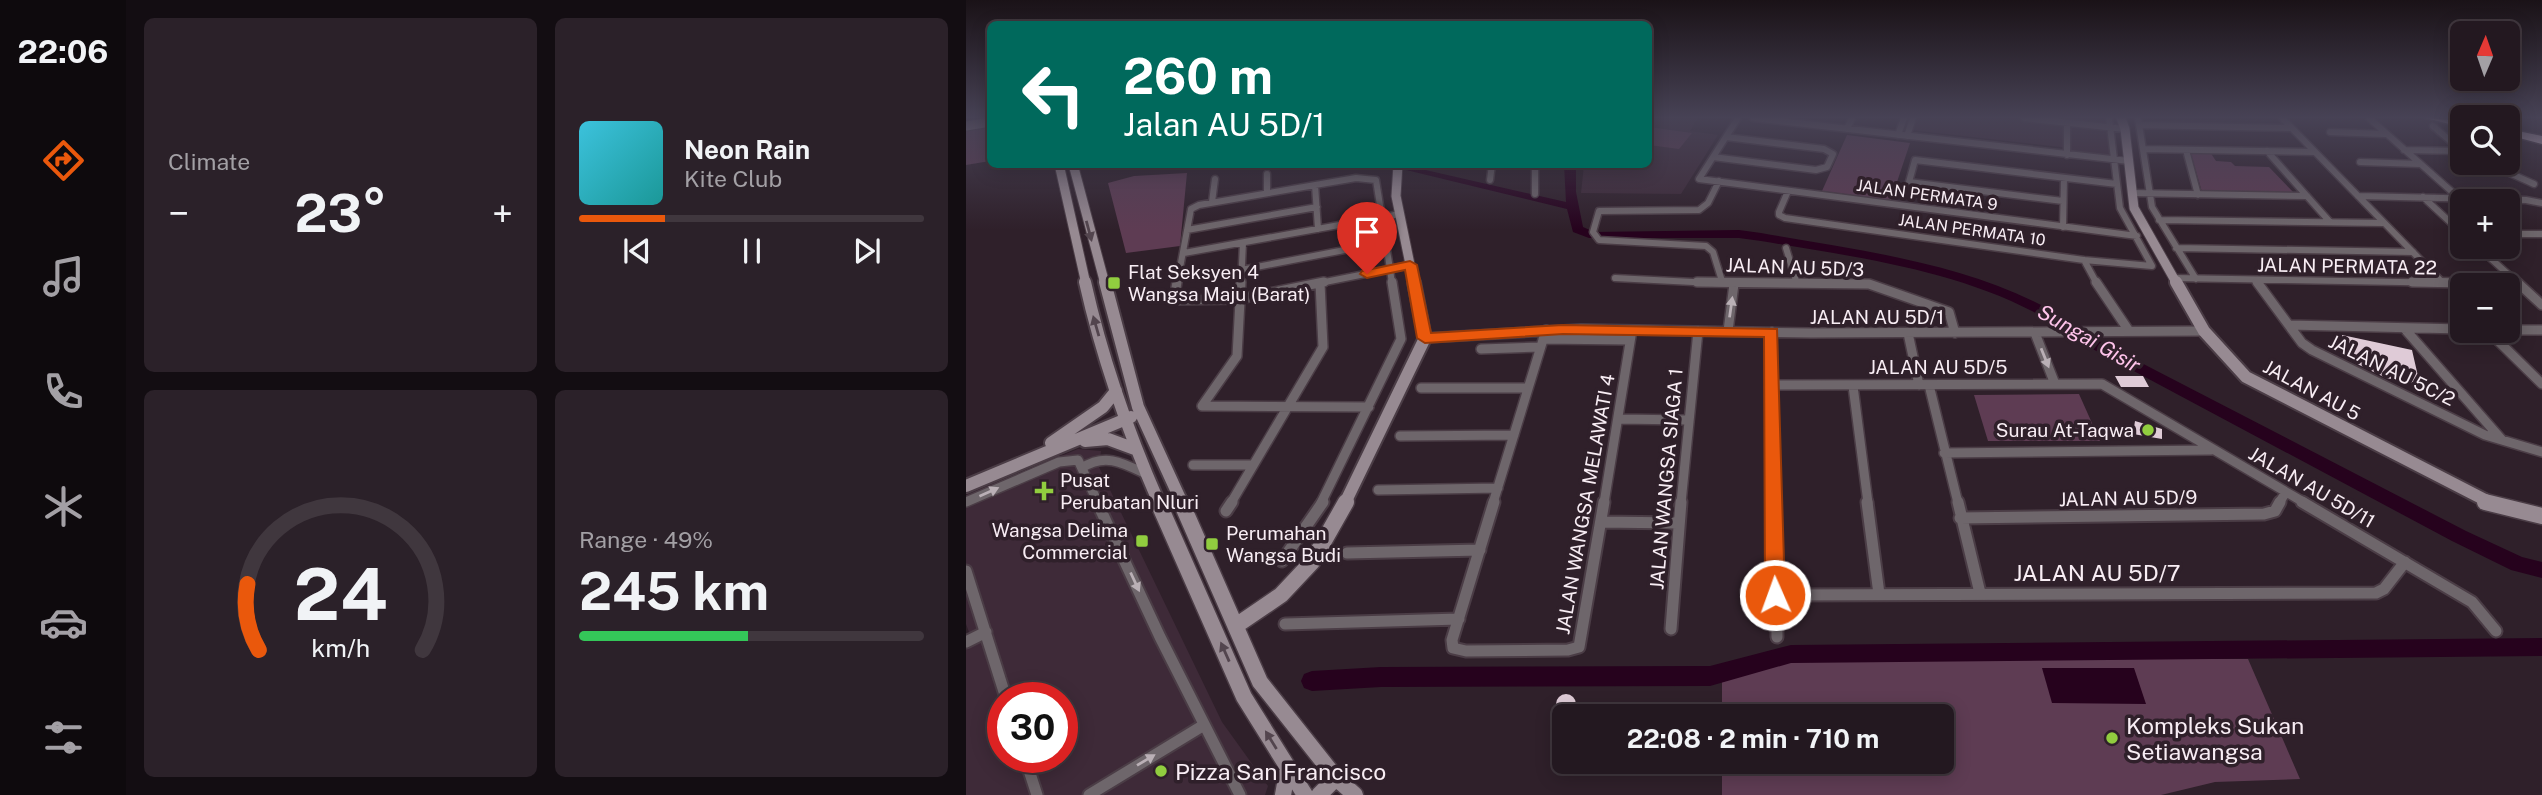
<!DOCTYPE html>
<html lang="en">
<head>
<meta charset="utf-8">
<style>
  :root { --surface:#231820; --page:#2b2129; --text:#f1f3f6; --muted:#a3a0a5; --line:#40373e; --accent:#ea580c }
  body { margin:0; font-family:"Public Sans",sans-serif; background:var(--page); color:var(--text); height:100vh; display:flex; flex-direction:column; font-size:26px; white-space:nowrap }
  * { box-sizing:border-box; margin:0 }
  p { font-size:23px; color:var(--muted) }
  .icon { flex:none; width:38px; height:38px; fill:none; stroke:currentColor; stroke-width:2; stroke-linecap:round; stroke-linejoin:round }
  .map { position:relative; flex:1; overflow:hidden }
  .details { display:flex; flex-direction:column; gap:18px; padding:18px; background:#130d12; width:840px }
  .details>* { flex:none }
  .top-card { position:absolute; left:21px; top:21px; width:665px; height:147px; border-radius:10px; box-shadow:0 4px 18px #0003,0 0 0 2px var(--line); background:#00695c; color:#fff; overflow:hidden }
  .needle { width:46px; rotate:2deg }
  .controls { position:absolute; left:1484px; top:21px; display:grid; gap:14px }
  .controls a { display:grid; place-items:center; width:70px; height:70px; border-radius:10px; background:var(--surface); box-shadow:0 4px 18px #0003,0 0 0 2px var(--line); font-size:35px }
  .speed { position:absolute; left:21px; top:682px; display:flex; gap:14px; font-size:35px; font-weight:700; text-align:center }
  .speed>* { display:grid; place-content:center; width:91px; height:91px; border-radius:50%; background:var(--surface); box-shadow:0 4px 18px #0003,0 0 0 2px var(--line); line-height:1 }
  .speed .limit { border:10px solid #d22; background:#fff; color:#111 }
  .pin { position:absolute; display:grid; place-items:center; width:60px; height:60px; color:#fff; margin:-72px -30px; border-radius:50% 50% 50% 0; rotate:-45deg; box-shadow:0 0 7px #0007 }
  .pin .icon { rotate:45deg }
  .me { position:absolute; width:77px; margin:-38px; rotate:358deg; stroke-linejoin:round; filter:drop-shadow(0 0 5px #0008) }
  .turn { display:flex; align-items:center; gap:24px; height:147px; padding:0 21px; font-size:32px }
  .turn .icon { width:91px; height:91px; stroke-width:2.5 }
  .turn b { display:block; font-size:49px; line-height:60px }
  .big { font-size:52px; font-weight:700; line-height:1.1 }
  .details .card { flex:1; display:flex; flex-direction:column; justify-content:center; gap:10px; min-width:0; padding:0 24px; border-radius:10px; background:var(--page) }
  .details .dial { align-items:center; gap:0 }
  .dial svg { height:182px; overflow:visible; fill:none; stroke:var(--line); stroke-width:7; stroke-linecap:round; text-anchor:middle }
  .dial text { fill:var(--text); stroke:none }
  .song { display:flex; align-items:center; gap:21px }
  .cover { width:84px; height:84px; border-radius:10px; background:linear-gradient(135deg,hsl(190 70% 55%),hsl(180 70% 35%)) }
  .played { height:7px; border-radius:4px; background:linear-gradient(90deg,var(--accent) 25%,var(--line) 25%) }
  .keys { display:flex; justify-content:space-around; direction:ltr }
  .heat { display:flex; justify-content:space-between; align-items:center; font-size:38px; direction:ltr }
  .charge { height:10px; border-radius:5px; background:linear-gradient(90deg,#34c759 49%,var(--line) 0) }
  .details .tiles { flex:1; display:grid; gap:18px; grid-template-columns:repeat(2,1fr) }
  .trip { position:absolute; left:586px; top:704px; width:402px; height:70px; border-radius:10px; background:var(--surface); box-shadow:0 4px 18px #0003,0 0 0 2px var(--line); font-weight:700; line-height:70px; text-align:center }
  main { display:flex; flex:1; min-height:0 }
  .tab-bar { display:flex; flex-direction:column; width:126px; justify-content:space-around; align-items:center; background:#0e0a0d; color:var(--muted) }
  .tab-bar .icon { width:49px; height:49px }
  .tab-bar .selected { color:var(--accent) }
  .tab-bar b { font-size:32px; color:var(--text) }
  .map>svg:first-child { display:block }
</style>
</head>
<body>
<main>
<nav class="tab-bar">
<b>22:06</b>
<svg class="icon selected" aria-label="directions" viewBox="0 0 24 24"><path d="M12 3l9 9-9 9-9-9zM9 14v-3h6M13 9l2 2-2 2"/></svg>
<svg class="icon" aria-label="music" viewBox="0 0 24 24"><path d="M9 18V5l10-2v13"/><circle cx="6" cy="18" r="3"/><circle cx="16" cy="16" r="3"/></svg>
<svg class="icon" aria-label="phone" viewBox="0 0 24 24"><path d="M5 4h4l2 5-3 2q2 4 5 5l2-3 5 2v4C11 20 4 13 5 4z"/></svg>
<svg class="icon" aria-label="climate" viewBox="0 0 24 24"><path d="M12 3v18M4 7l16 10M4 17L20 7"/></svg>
<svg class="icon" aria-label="car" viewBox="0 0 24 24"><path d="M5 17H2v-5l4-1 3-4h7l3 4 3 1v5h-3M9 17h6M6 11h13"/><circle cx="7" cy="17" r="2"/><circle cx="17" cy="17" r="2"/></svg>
<svg class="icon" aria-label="filters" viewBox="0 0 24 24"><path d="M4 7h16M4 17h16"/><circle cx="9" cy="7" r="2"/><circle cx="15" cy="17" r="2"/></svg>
</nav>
<section class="details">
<div class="tiles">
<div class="card"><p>Climate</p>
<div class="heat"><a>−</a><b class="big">23°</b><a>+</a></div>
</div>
<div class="card">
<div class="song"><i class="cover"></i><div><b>Neon Rain</b><p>Kite Club</p></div></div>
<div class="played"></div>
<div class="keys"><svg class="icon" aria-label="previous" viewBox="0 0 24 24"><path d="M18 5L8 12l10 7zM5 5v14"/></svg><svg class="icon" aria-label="pause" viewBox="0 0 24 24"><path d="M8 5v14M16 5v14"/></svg><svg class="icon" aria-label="next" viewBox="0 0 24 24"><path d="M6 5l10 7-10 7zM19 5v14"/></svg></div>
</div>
<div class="card dial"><svg viewBox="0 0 100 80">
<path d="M14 69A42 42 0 1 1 86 69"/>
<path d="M14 69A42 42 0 0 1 9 40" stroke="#ea580c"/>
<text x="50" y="56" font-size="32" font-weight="700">24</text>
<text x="50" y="72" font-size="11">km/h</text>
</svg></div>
<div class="card"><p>Range · 49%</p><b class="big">245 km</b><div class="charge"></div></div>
</div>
</section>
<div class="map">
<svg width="1576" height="795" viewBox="0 0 1576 795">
  <rect width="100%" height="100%" fill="#2f202a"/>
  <!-- built -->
  <path fill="#3e2a38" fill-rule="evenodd" d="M 683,118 L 732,118 L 724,131 L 752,135 L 715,194 L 615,193 L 618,165 L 682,164 Z
    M 949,118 L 1140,118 L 1146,158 L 1104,154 L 1103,148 L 945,130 Z
    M 112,449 L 135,451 L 133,467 L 256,722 L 302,786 L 299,795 L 0,795 L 0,637 L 4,635 L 0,624 L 0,495 ZM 37,698 L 96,698 L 96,758 L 37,758 Z"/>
  <!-- green -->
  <path fill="#5e3c53" d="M 24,127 L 24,161 L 0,165 L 0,131 Z
    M 682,127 L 683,127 L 726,133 L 713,149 L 683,145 Z
    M 881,135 L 944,143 L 925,200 L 856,191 Z
    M 1224,151 L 1244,152 L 1250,161 L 1265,162 L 1269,166 L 1303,167 L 1329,194 L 1236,192 Z
    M 221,173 L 214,246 L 160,253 L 142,183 L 168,176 Z
    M 1113,394 L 1134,441 L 1022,441 L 1008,395 Z
    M 828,659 L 1282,659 L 1334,779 L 1249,782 L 1195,795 L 756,795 L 756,761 L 976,761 L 976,716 L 756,716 L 756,682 Z"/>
  <!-- water -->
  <path fill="#26021d" d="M 1076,668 L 1168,668 L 1180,704 L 1086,703 Z"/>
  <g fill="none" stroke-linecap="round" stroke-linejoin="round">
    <!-- river -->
    <path fill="#26021d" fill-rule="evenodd" d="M 598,164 L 610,164 L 610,192 L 617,227 L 628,232 L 773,230 L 795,233 C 910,253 1036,267 1131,340 L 1500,531 L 1556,557 L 1576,562 L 1576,578 L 1545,570 L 1486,541 L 1121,346 C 1029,274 907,260 795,241 L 773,238 L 623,238 L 607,232 L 601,209 L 436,169 L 442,166 L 600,202 Z
      M 1576,638 L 1576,656 L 825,663 L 744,686 L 415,687 L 346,691 L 338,688 L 335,681 L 338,674 L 346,671 L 415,667 L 744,666 L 825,645 Z"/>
  </g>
  <!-- building -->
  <path fill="#dfcbd7" d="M 1376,335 L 1446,350 L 1454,385 L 1420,378 L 1379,358 Z
    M 1149,376 L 1177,376 L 1183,387 L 1155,387 Z
    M 1169,421 L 1196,429 L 1196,439 L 1167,434 Z
    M590 704a10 10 0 1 1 20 0a10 10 0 1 1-20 0Z"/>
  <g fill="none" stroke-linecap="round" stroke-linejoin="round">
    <defs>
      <path id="street-far2" d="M 772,118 L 733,179 L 1171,236
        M 787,118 L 1163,161
        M 1058,118 L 1159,129
        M 1172,118 L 1186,207 L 1230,279
        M 1316,118 L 1477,283
        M 1403,118 L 1493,198
        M 1101,123 L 1101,155
        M 1173,125 L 1325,128
        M 1467,126 L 1496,151
        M 881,129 L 886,118
        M 1364,132 L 1419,134
        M 932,135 L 938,118
        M 941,136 L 947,118
        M 1177,149 L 1349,152
        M 1220,150 L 1232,195
        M 1438,150 L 1496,151
        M 1301,151 L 1364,222
        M 747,157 L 850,170 L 861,167 L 867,154 L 858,149 L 760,137
        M 1394,162 L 1454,164
        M 1521,163 L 1568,184
        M 569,164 L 569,194
        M 301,174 L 301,193
        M 524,180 L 526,164
        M 753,181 L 742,203 L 733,210 L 633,211 L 627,232 L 633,240 L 740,246 L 747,252 L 756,281
        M 349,185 L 352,229
        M 822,191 L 813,212 L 813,215 L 819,218 L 1118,260 L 1186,266 L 1154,208 L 1143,118
        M 1166,193 L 1341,196
        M 1392,196 L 1560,200 L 1576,203
        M 1457,197 L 1496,233
        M 1097,201 L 943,182 L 949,160 L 1151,184
        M 246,202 L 249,179
        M 1193,220 L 1418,223
        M 1097,227 L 1098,178
        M 221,230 L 351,207
        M 1542,234 L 1576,234
        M 1512,247 L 1553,284
        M 820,248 L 831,284
        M 1210,248 L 1447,252
        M 218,253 L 434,214
        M 1118,260 L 1131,284
        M 424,269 L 426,284
        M 424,269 L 444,265
        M 275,270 L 420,242
        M 649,278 L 766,284
        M 1208,278 L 1547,284
        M 1289,280 L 1292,284
        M 211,284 L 225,209 L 233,205 L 390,178 L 410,180 L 424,269
        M 275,284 L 277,243
        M 349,284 L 424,269"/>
      <path id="street-far1" d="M 211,282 L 208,300 L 273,299 L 358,282
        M 275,282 L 271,356 L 236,406 L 403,407
        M 731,282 L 903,284 L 983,312 L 989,333
        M 1130,282 L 1163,331
        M 1291,282 L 1336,343 L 1346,350 L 1519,435 L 1576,452
        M 1446,282 L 1553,284
        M 1551,282 L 1576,305
        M 1323,325 L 1496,329
        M 1438,328 L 1536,440
        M 1542,330 L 1576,330
        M 762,331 L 768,284
        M 1522,331 L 1576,384
        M 806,332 L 809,503
        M 942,333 L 953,385
        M 1069,333 L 1089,384
        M 459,338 L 615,329 L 845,333 L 1238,331
        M 577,339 L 664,340
        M 515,349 L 574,347
        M 808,385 L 1136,384 L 1339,503
        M 963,385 L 992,503
        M 887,386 L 902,503
        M 455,388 L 562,388
        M 653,419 L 721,420
        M 434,436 L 548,435
        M 978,453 L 1245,450
        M 227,465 L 286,465
        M 116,468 C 140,452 159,464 182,475
        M 412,490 L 532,488
        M 0,502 L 93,462 L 112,460 L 132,503
        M 265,503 L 357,347 L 354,283
        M 355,503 L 435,339 L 426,282
        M 527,503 L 580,330
        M 638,503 L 666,330
        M 715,503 L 732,331
        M 1313,503 L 1320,492"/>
      <path id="street" d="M 131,502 L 194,637 L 274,795
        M 528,502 L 486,640 L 487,648 L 500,651 L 602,650 L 613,647 L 638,502
        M 809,502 L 811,637
        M 901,502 L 913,594
        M 992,502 L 1014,593
        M 1336,502 L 1506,602 L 1530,631
        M 260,511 L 266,502
        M 994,518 L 1298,514 L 1309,511 L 1314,502
        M 635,522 L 713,523
        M 381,553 L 514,550
        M 316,561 L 357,502
        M 0,571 L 40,698
        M 809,595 L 1410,593 L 1418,589 L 1439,562
        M 319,624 L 493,619
        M 705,629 L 715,502
        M 0,642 L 20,632
        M 59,758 L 71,795
        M 123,795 L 238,725"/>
      <path id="secondary-far2" d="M 1155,118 L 1159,129 L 1168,208 L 1211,284
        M 0,126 L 24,122
        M 93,164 L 120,284
        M 107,164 L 139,284
        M 432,164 L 430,196 L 448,284"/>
      <path id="secondary-far1" d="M 119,282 C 136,358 162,432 193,503
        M 139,282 L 172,407 L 216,503
        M 1210,282 L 1238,331 L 1280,377 L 1525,503
        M 119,441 L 142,439 L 169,449
        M 85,443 L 137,407 L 150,391
        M 0,486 L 165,417
        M 379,503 L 459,338 L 448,282"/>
      <path id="secondary" d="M 192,502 L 278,697 L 339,795
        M 215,502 L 294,682 L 370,778 L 389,795
        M 1519,502 L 1576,516
        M 271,625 L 315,595 L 346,562 L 380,502
        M 317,795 L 322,767
        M 353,795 L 370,778"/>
      <path id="highway" d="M 1459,118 L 1496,121 L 1496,127 Z
        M 1542,129 L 1576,136 L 1576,144 L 1542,135 Z"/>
    </defs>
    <!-- street-far2 casing -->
    <use href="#street-far2" stroke="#4b3d46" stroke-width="9"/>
    <!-- street-far1 casing -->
    <use href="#street-far1" stroke="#4b3d46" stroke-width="12"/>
    <!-- street casing -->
    <use href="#street" stroke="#4b3d46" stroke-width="15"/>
    <!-- secondary-far2 casing -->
    <use href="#secondary-far2" stroke="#4b3d46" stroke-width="11"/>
    <!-- secondary-far1 casing -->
    <use href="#secondary-far1" stroke="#4b3d46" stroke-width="16"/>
    <!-- secondary casing -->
    <use href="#secondary" stroke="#4b3d46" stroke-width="19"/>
    <!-- highway casing -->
    <use href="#highway" stroke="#4b3d46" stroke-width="3"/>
    <!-- street-far2 -->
    <use href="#street-far2" stroke="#6e666b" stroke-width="6"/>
    <!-- street-far1 -->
    <use href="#street-far1" stroke="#6e666b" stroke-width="9"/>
    <!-- street -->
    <use href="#street" stroke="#6e666b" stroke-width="11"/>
    <!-- secondary-far2 -->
    <use href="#secondary-far2" stroke="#978a92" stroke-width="9"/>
    <!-- secondary-far1 -->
    <use href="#secondary-far1" stroke="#978a92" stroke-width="12"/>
    <!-- secondary -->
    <use href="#secondary" stroke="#978a92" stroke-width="16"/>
    <!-- highway -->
    <use href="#highway" fill="#d4c0cd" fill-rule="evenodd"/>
  </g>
  <!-- one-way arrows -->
  <defs><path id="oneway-solid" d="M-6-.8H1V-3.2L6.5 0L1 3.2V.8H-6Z" transform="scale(1.75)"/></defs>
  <g fill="#53454e">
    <use href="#oneway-solid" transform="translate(123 231) rotate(75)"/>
    <use href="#oneway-solid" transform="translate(130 326) rotate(-106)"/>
    <use href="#oneway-solid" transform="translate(259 652) rotate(-114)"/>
    <use href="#oneway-solid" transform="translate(305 740) rotate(-122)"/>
  </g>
  <g fill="#bab0b6">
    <use href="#oneway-solid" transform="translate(765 307) rotate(-82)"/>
    <use href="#oneway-solid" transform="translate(1079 358) rotate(68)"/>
    <use href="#oneway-solid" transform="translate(23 492) rotate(-24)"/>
    <use href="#oneway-solid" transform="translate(169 582) rotate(65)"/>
    <use href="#oneway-solid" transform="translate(180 760) rotate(-31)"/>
  </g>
  <!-- sky -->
  <linearGradient id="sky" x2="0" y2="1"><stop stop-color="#1a1217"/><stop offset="0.51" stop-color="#474255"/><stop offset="1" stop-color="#474255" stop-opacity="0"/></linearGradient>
  <rect width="1576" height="230" fill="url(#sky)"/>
  <!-- route -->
  <path fill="#ea580c" stroke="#983908" stroke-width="2" d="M 444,261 L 451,265 L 465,333 L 597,325 L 811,329 L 819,595 L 816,601 L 809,603 L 802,601 L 799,595 L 798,337 L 597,334 L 459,343 L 451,338 L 439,270 L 401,278 L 394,274 L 396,271 Z"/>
  <!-- markers -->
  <g fill="#91cd3f" stroke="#2f202a" stroke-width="2.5">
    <rect x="141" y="276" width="14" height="14" rx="3.5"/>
    <circle cx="1182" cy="430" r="7"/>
    <path d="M74.5 480.5h7v7h7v7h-7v7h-7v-7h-7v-7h7z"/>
    <rect x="169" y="534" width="14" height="14" rx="3.5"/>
    <rect x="239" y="537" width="14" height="14" rx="3.5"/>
    <circle cx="1146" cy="738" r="7"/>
    <circle cx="195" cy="771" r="7"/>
  </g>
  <g text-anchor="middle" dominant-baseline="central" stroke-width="7" stroke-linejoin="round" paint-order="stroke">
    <!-- far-street labels -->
    <g font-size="16" fill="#f8edf4" stroke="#2f202a">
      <text transform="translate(961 195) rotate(8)">JALAN PERMATA 9</text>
      <text transform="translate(1006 230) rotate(8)">JALAN PERMATA 10</text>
    </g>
    <!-- street labels -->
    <g font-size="19" fill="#f8edf4" stroke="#2f202a">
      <text transform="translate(1381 266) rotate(1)">JALAN PERMATA 22</text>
      <text transform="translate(829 267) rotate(2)">JALAN AU 5D/3</text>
      <text x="911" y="317">JALAN AU 5D/1</text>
      <text x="972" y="367">JALAN AU 5D/5</text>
      <text transform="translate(1426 370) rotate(26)">JALAN AU 5C/2</text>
      <text transform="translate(1346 390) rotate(28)">JALAN AU 5</text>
      <text transform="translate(700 479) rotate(-85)">JALAN WANGSA SIAGA 1</text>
      <text transform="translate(1346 487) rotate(30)">JALAN AU 5D/11</text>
      <text transform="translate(1162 498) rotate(-1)">JALAN AU 5D/9</text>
      <text transform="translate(619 504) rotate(-80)">JALAN WANGSA MELAWATI 4</text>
    </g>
    <!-- poi labels -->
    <g font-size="19" fill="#f8edf4" stroke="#2f202a" text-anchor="start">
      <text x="162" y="272">Flat Seksyen 4<tspan x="162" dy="22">Wangsa Maju (Barat)</tspan></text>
      <text x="1168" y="430" text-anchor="end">Surau At-Taqwa</text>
      <text x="94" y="480">Pusat<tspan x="94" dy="22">Perubatan Nluri</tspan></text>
      <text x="162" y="530" text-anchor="end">Wangsa Delima<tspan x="162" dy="22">Commercial</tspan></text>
      <text x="260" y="533">Perumahan<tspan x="260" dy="22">Wangsa Budi</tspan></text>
    </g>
    <!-- water labels -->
    <g font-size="21" font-style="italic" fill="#ffc4eb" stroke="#2f202a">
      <text transform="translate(1123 338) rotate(30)">Sungai Gisir</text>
    </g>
    <!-- near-street labels -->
    <g font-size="23" fill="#f8edf4" stroke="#2f202a">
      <text x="1131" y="572">JALAN AU 5D/7</text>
    </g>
    <!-- near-poi labels -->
    <g font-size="23" fill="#f8edf4" stroke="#2f202a" text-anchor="start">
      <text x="1160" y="725">Kompleks Sukan<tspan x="1160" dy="26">Setiawangsa</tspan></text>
      <text x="209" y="771">Pizza San Francisco</text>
    </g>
  </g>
</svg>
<div class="controls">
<a><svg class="needle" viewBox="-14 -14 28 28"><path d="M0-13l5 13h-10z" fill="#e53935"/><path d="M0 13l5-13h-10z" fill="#a3a0a5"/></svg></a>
<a><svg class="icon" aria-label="search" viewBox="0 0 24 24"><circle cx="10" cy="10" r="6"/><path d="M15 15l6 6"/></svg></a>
<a>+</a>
<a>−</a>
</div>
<div class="speed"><div class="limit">30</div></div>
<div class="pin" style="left:401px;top:274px;background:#d93025"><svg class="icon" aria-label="arrive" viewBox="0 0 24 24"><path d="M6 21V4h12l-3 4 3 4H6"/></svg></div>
<svg class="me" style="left:809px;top:595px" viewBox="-20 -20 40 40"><circle r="17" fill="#ea580c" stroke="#fff" stroke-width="3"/><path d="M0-11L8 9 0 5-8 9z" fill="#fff"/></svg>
<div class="trip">22:08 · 2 min · 710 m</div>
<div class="top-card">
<div class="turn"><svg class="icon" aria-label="left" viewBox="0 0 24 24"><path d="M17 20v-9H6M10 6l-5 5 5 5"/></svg><div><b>260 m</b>Jalan AU 5D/1</div></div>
</div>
</div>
</main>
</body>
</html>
